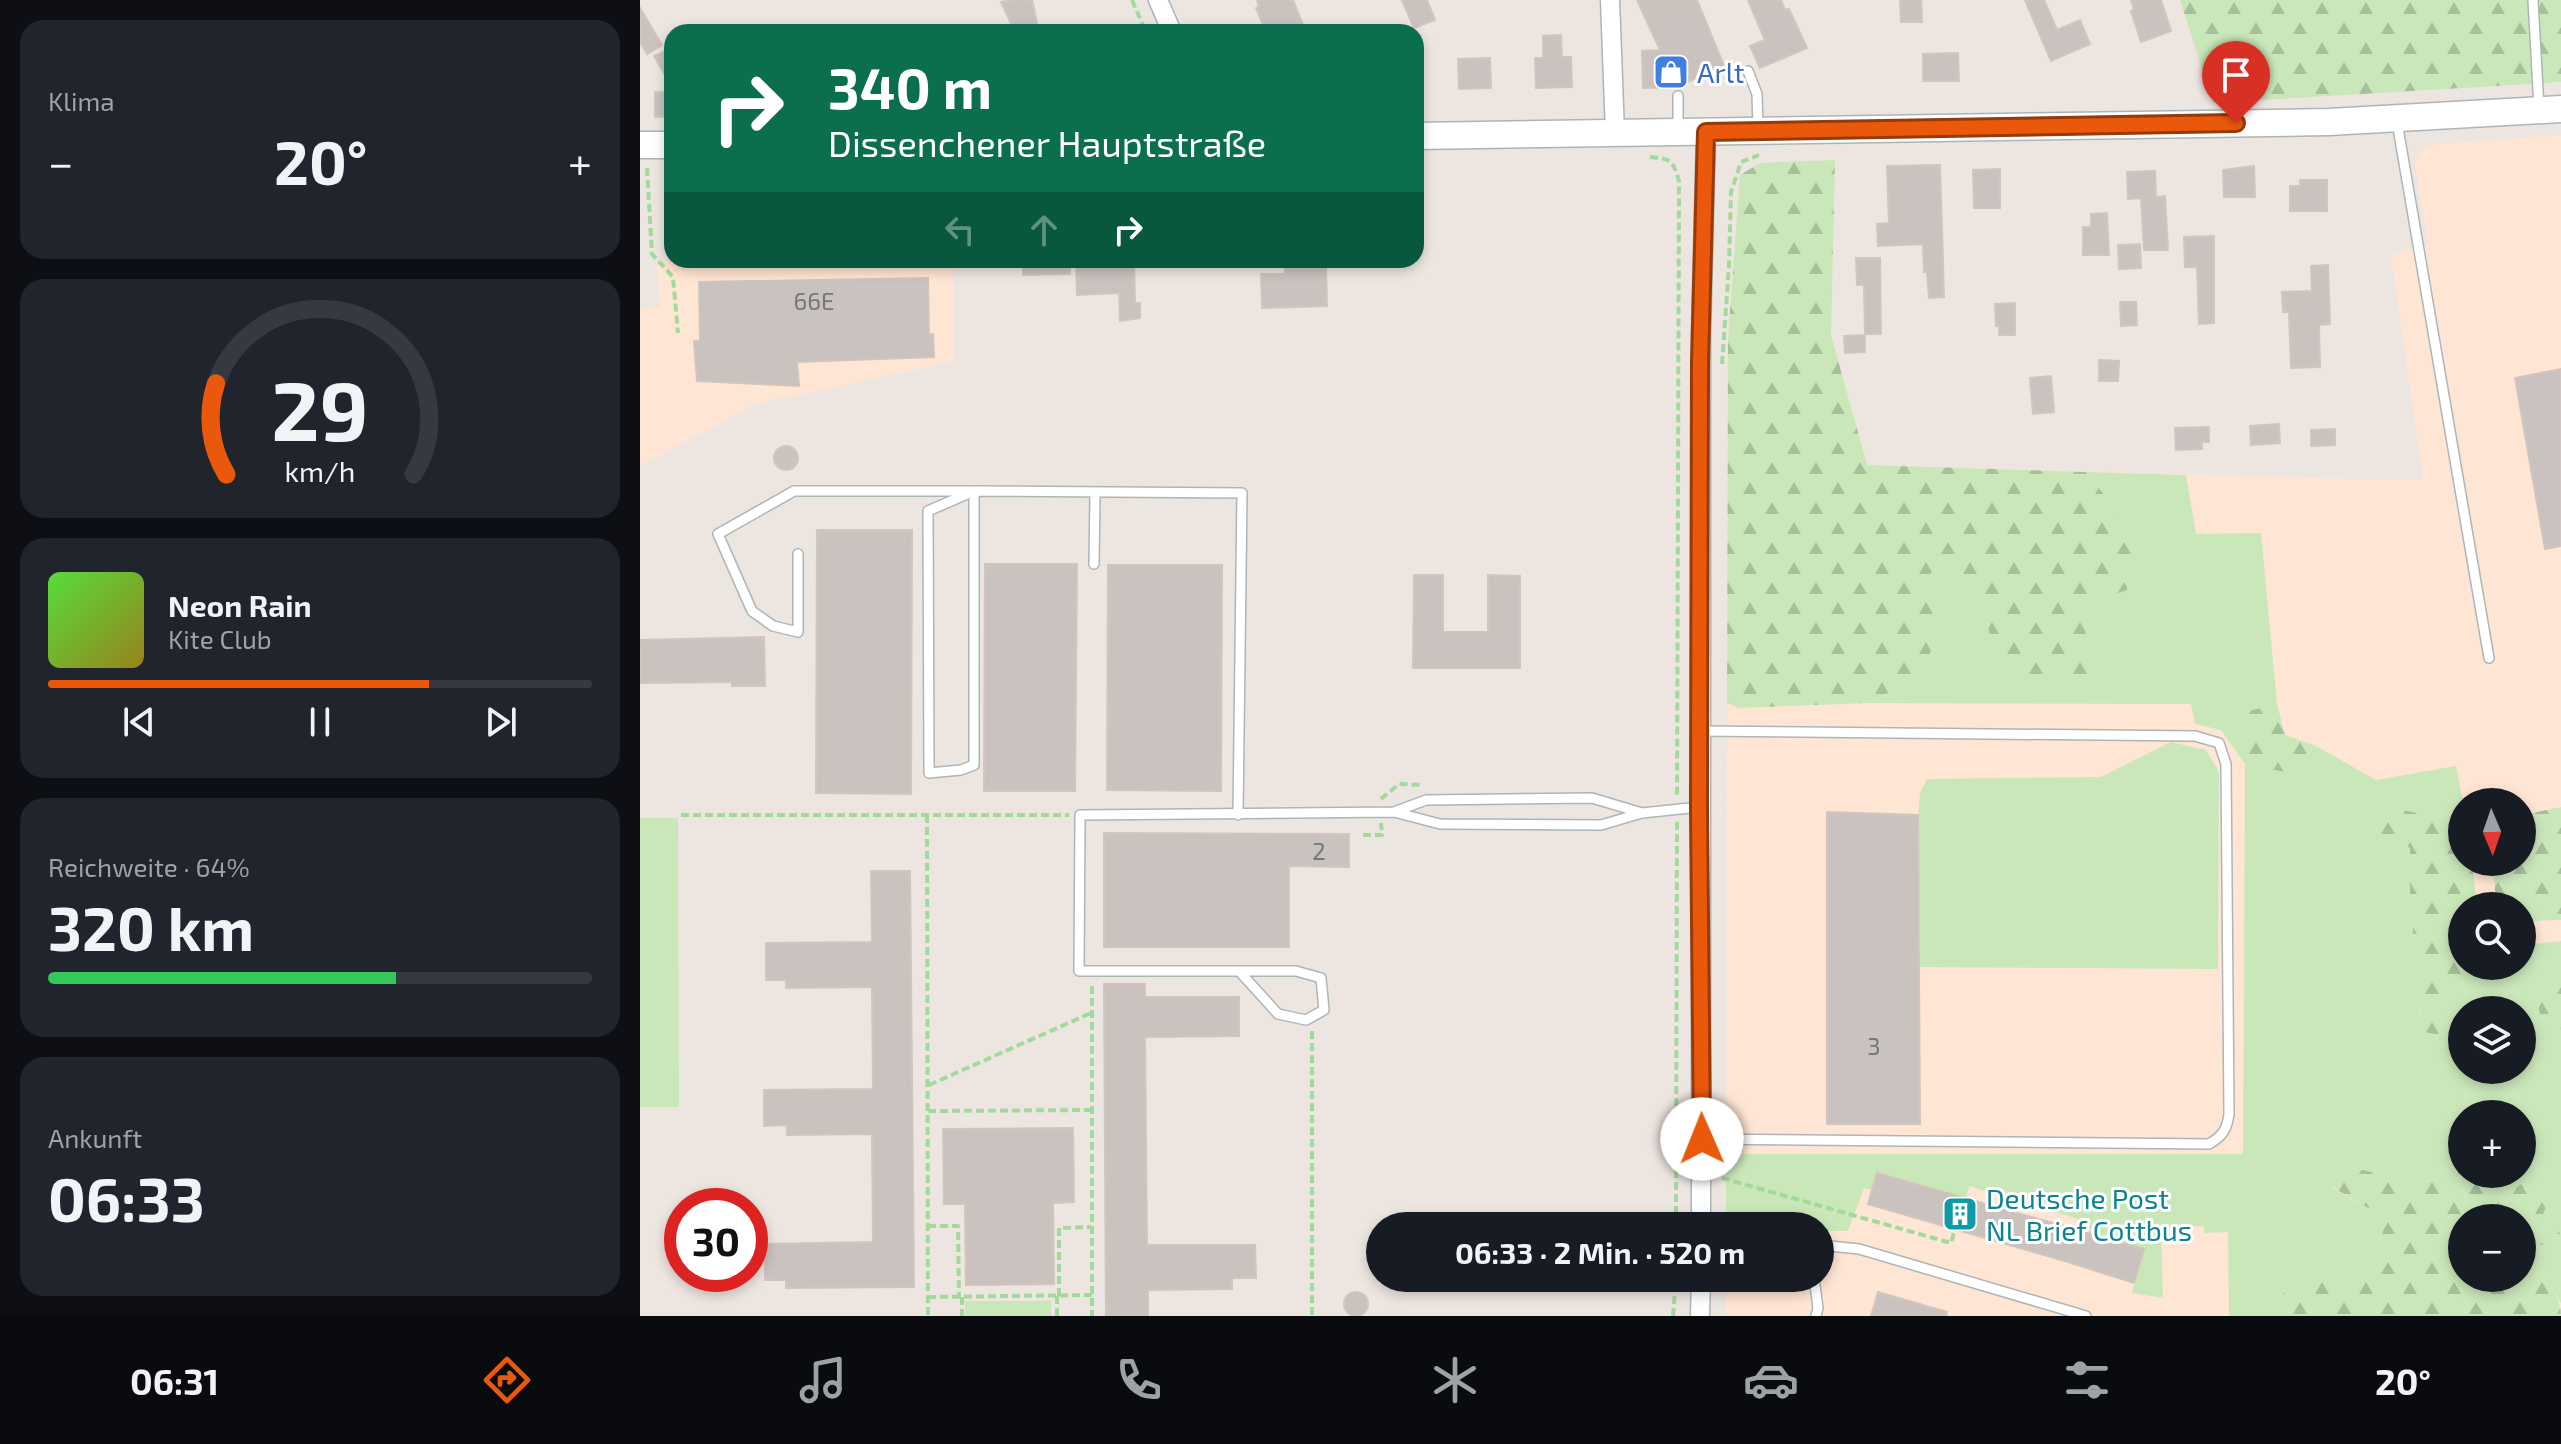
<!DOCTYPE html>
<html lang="de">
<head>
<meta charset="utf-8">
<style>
  :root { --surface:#171b24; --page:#20242c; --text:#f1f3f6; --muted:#9ea1a6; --line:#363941; --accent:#ea580c }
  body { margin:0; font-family:"Exo 2",sans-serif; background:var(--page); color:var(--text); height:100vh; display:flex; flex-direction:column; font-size:30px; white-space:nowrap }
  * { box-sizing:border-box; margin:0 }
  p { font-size:26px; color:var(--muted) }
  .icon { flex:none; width:44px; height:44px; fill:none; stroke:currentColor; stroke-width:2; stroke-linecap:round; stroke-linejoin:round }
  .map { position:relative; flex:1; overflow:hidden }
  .sheet { display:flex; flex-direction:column; gap:20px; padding:20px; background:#0d0f14; width:640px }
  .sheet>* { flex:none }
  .hud { position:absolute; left:24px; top:24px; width:760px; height:244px; border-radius:24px; box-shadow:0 4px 12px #0003; background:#0b6e4f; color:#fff; overflow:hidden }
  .needle { width:52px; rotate:178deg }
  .buttons { position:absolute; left:1808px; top:788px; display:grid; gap:16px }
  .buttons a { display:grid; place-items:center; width:88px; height:88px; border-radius:50%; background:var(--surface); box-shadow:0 4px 12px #0003; font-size:40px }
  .speed { position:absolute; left:24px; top:1188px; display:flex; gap:16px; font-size:40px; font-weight:700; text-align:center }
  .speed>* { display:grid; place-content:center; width:104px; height:104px; border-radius:50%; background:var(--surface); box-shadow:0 4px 12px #0003; line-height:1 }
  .speed .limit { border:12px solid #d22; background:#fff; color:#111 }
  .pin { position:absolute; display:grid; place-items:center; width:68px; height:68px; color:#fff; margin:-82px -34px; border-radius:50% 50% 50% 0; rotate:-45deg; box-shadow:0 0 8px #0007 }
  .pin .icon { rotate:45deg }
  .me { position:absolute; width:88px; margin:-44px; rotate:359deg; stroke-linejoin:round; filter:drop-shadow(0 0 6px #0008) }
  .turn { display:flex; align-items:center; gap:28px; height:168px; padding:0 32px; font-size:36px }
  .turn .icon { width:104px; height:104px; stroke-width:2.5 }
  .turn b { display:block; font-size:56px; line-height:68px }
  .lanes { display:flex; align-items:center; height:76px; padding:0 32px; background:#0003; justify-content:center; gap:40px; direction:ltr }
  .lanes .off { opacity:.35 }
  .big { font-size:60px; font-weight:700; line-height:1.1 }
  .sheet .tile { flex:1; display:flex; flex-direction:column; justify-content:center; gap:12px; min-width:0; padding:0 28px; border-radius:24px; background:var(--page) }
  .sheet .dial { align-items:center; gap:0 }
  .dial svg { height:208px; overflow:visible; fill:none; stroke:var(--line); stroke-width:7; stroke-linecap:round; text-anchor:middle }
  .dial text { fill:var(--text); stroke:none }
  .song { display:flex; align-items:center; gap:24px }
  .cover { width:96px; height:96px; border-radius:12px; background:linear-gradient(135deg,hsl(110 70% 55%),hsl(50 70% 35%)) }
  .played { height:8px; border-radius:4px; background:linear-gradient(90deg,var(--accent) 70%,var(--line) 70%) }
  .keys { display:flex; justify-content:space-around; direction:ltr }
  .heat { display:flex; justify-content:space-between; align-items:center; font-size:44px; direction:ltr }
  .charge { height:12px; border-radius:6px; background:linear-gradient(90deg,#34c759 64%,var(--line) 0) }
  .trip { position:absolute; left:726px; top:1212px; width:468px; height:80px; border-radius:40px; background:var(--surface); box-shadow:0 4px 12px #0003; font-weight:700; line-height:80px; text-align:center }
  .dock { display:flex; height:128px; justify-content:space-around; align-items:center; background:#090b0e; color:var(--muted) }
  .dock .icon { width:56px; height:56px }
  .dock .active { color:var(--accent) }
  .dock b { font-size:36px; color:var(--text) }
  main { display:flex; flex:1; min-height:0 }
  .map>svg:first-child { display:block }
</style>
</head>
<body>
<main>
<section class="sheet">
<div class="tile"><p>Klima</p>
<div class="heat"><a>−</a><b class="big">20°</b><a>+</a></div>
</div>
<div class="tile dial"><svg viewBox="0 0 100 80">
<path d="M14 69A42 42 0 1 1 86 69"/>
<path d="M14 69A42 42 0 0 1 10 34" stroke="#ea580c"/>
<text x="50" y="56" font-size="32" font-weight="700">29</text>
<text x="50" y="72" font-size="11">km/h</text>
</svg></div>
<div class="tile">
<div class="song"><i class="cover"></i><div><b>Neon Rain</b><p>Kite Club</p></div></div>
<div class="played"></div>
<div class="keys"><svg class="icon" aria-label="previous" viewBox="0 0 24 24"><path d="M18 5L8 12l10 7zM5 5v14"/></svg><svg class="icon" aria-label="pause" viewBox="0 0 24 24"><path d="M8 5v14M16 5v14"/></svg><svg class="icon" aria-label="next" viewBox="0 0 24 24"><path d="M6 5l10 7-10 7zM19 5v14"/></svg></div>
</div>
<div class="tile"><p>Reichweite · 64%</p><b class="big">320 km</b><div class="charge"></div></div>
<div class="tile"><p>Ankunft</p><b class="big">06:33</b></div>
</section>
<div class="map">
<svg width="1921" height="1316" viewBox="0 0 1921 1316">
  <defs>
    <pattern id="forest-firs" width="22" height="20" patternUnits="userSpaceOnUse" patternTransform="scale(2)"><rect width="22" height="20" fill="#cae7ba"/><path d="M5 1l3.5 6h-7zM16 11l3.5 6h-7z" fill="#a7bf9b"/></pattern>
  </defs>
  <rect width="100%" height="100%" fill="#ede5e0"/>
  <!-- commercial -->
  <path fill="#ffe5d3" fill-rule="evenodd" d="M 1921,135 L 1921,1316 L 1086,1316 L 1086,1278 L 1180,1278 L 1180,1226 L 1086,1226 L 1088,338 L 1100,175 L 1120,163 L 1195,160 L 1191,335 L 1227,465 L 1708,479 L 1783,479 L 1751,255 L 1788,244 L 1775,166 L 1777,156 L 1786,145 ZM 1822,802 L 1882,802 L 1882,862 L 1822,862 ZM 1822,906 L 1882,906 L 1882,966 L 1822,966 ZM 1822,1010 L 1882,1010 L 1882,1070 L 1822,1070 ZM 1822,1114 L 1882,1114 L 1882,1174 L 1822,1174 ZM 1822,1218 L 1882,1218 L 1882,1278 L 1822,1278 Z
    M 122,260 L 313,260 L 314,361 L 116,404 L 0,466 L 0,311 L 9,307 L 20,308 L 17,262 Z"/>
  <!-- green -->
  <path fill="#cae7ba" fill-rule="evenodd" d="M 1447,472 L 1546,475 L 1556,534 L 1621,533 L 1637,704 L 1605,712 L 1651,773 L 1676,746 L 1736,780 L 1816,766 L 1823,802 L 1822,823 L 1803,820 L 1733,830 L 1770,848 L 1770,893 L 1781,1031 L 1806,995 L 1837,971 L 1838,966 L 1882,966 L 1882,942 L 1894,944 L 1921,941 L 1921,982 L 1895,982 L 1900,1015 L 1921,1029 L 1921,1303 L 1912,1287 L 1882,1256 L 1920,1235 L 1862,1174 L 1882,1174 L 1882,1114 L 1837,1114 L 1832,1104 L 1809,1109 L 1811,1151 L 1827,1203 L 1797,1181 L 1770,1180 L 1713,1168 L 1692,1188 L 1747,1219 L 1730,1269 L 1641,1294 L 1620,1316 L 1589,1316 L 1588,1232 L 1564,1233 L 1564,1226 L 1521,1228 L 1523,1298 L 1492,1293 L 1504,1249 L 1438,1229 L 1438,1219 L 1329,1186 L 1326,1199 L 1237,1174 L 1232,1190 L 1224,1188 L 1208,1231 L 1180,1231 L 1180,1226 L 1097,1226 L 1086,1218 L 1086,1157 L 1094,1154 L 1603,1154 L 1605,764 L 1581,730 L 1555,724 L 1551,704 L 1229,703 L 1285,673 L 1296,631 L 1286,579 L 1302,557 L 1337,587 L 1352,642 L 1439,606 L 1496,538 ZM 1822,1010 L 1882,1010 L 1882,1070 L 1822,1070 Z
    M 1531,742 L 1566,750 L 1579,772 L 1578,969 L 1280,967 L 1278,815 L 1280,793 L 1287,779 L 1461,777 Z
    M 0,818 L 38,818 L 39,1107 L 0,1107 Z
    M 325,1301 L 411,1301 L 411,1316 L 325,1316 Z"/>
  <!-- forest -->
  <path fill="url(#forest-firs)" d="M 1540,0 L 1921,0 L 1921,82 L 1573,103 Z
    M 1195,160 L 1191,335 L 1227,465 L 1447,472 L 1496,538 L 1487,590 L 1439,606 L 1456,675 L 1385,681 L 1352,642 L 1337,587 L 1302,557 L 1287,579 L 1296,631 L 1285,673 L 1229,703 L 1099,708 L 1087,703 L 1088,338 L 1100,175 L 1120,163 Z
    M 1637,704 L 1645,735 L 1676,746 L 1651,773 L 1605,764 L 1605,712 Z
    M 1744,806 L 1822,823 L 1822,862 L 1832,862 L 1837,906 L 1822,906 L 1822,966 L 1838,966 L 1837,971 L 1806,995 L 1803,1036 L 1781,1031 L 1770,893 L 1770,848 L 1733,830 Z
    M 1921,807 L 1921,920 L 1891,921 L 1882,916 L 1882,906 L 1867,906 L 1856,899 L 1852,862 L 1882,862 L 1882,815 Z
    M 1894,981 L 1921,982 L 1921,1029 L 1900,1015 Z
    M 1833,1104 L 1837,1114 L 1822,1114 L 1822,1174 L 1862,1174 L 1877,1187 L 1895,1176 L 1913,1192 L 1903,1214 L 1921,1235 L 1882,1255 L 1882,1218 L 1822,1218 L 1822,1278 L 1882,1278 L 1882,1256 C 1900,1274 1921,1289 1921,1316 L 1620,1316 L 1641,1294 L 1730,1269 L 1747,1219 L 1692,1187 L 1713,1168 L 1770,1180 L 1797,1181 L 1827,1202 L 1811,1151 L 1809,1109 Z"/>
  <!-- building -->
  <path fill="#cac2bf" stroke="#d2c5be" stroke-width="2" d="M 372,0 L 392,0 L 399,32 L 375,32 L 361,2 Z
    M 617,0 L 653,0 L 666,32 L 626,32 L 616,8 L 619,7 Z
    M 762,0 L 787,0 L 795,20 L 774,28 Z
    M 997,0 L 1057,0 L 1084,66 L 1036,87 L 1003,88 L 1002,51 L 1020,50 Z
    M 1108,0 L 1141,0 L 1145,10 L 1149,9 L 1167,48 L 1120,68 L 1110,46 L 1125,40 Z
    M 1260,0 L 1281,0 L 1282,22 L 1261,22 Z
    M 1385,0 L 1404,0 L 1417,30 L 1440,20 L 1450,44 L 1411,61 Z
    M 1491,0 L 1521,0 L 1531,31 L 1501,42 L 1491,11 L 1494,10 Z
    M 0,8 L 22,45 L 7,54 L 0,42 Z
    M 921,35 L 922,57 L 931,57 L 932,87 L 896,88 L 895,58 L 903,58 L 903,36 Z
    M 32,48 L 32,87 L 14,56 Z
    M 1318,53 L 1319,81 L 1283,81 L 1283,54 Z
    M 850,58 L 851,88 L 819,89 L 818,59 Z
    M 15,92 L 32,92 L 32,116 L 15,117 Z
    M 1300,165 L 1304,297 L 1289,298 L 1287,272 L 1284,272 L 1283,244 L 1238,246 L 1237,224 L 1249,223 L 1247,166 Z
    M 1614,166 L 1615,197 L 1584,197 L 1583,170 Z
    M 1360,169 L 1360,208 L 1334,208 L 1333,170 Z
    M 1515,171 L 1516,197 L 1525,196 L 1528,250 L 1504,250 L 1501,198 L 1488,199 L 1487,172 Z
    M 1660,180 L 1687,180 L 1687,211 L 1650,211 L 1650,186 L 1660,186 Z
    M 1467,213 L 1469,255 L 1443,255 L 1443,227 L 1451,227 L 1451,214 Z
    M 1574,236 L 1574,323 L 1559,324 L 1557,267 L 1545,267 L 1544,237 Z
    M 1500,244 L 1501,268 L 1479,269 L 1478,245 Z
    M 1216,258 L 1240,258 L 1241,334 L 1225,334 L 1224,285 L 1217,285 Z
    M 383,260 L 430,260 L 430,274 L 383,275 Z
    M 436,260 L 494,260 L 495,303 L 500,303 L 500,318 L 480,321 L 479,293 L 437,295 Z
    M 1688,265 L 1690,324 L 1679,325 L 1680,367 L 1651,368 L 1649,312 L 1643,312 L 1642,292 L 1672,291 L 1671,266 Z
    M 686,268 L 687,306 L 622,308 L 621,274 L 645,274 L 645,269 Z
    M 288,278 L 289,334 L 293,334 L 294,357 L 157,362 L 159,386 L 57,381 L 54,341 L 60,341 L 59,282 Z
    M 1480,302 L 1496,302 L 1497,325 L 1481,326 Z
    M 1375,303 L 1375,335 L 1359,335 L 1359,326 L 1356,326 L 1355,304 Z
    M 1225,335 L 1225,352 L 1205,353 L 1204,336 Z
    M 1459,360 L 1479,361 L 1478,381 L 1459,381 Z
    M 1921,369 L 1921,546 L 1905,549 L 1875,378 Z
    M 1411,376 L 1414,412 L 1393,414 L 1390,378 Z
    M 1639,424 L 1640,443 L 1611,445 L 1610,426 Z
    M 1569,427 L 1569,442 L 1562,442 L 1562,449 L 1536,450 L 1535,428 Z
    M 1695,429 L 1695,445 L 1671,446 L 1671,430 Z
    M134 458a12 12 0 1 1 24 0a12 12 0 1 1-24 0Z
    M 177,530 L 272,530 L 271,794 L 176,793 Z
    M 345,564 L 437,564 L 435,791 L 344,791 Z
    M 468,565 L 582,565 L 581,791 L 467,790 Z
    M 774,575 L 803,575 L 803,632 L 848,632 L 848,575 L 880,576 L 880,668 L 773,668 Z
    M 124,637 L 125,686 L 92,686 L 92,682 L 0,683 L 0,640 Z
    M 1187,812 L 1278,815 L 1280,1124 L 1187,1124 Z
    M 464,833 L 709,834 L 709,867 L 649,866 L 649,947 L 464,947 Z
    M 231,871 L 270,871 L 274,1287 L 146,1288 L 146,1280 L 125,1280 L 125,1244 L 233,1242 L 232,1134 L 147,1135 L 147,1125 L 124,1126 L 124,1090 L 233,1089 L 232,987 L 146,988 L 146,980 L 126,980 L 126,943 L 232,942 Z
    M 464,984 L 505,984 L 505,997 L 599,997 L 599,1036 L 505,1037 L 507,1245 L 615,1245 L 616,1278 L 592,1278 L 592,1289 L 508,1290 L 508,1316 L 466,1316 Z
    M 433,1128 L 434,1202 L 413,1203 L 414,1284 L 326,1285 L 325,1204 L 304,1204 L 303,1129 Z
    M 1237,1173 L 1504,1249 L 1494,1283 L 1428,1262 L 1228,1204 Z
    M704 1304a12 12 0 1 1 24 0a12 12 0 1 1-24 0Z
    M 1238,1292 L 1307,1312 L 1306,1316 L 1231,1316 Z"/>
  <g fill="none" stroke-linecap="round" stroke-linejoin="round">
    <defs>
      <path id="lane" d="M 1893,0 L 1899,108
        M 1108,71 L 1117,94 L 1118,128
        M 1038,96 L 1038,129
        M 1757,122 L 1849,658
        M 657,260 L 657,262
        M 334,491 L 288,511 L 289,773 L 321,770 L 334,765 L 334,491 L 602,493 L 598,815
        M 158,554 L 158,632 L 133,626 L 112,611 L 78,534 L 154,491 L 330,491
        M 454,564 L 455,493
        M 1059,731 L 1555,736 L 1579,743 L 1586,764 L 1589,1114 C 1587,1129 1583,1136 1569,1144 L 1062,1139
        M 754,812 L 786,800 L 952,798 L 1002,813
        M 599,971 L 638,1014 L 666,1020 L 684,1010 L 681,978 L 656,971 L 439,971 L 440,815 L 754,812 L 800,824 L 961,825 L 1002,813 L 1059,807
        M 1180,1245 L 1219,1249 L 1446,1316
        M 1174,1278 L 1178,1308 L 1176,1316"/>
      <path id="street" d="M 518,0 L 532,32
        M 970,0 L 975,133
        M 1061,1226 L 1061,333 L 1066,132
        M 1060,1316 L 1061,1278"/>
      <path id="secondary" d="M 776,136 L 1689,122 L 1921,109
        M 0,145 L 32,145"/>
    </defs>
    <!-- lane casing -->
    <use href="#lane" stroke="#aeb5b7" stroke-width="12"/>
    <!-- street casing -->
    <use href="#street" stroke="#aeb5b7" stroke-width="21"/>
    <!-- secondary casing -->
    <use href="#secondary" stroke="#adb4b7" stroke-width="29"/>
    <!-- path -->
    <path stroke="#a2da9c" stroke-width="4" stroke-dasharray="8 4" stroke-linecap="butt" d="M 492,0 L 506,32
      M 1010,157 C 1033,159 1032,160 1039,181 L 1037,797
      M 7,168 L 12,254 L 33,277 L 38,333
      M 1082,364 L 1089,266 L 1091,192 L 1101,162 L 1119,155
      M 741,799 L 759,784 L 783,785
      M 41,815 L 429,815
      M 287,815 L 288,1316
      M 723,835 L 742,835 L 741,823
      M 452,986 L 452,1316
      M 672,1031 L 672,1316
      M 289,1085 L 451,1013
      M 288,1111 L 452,1110
      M 1082,1178 L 1311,1243 L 1315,1229
      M 288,1226 L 318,1226 L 319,1297
      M 1036,1226 L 1037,822
      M 419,1296 L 419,1228 L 451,1227
      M 288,1297 L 452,1295
      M 322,1297 L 322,1316
      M 417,1316 L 417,1296
      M 1033,1316 L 1036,1278"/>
    <!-- lane -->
    <use href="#lane" stroke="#fff" stroke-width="9"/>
    <!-- street -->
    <use href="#street" stroke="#fff" stroke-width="18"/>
    <!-- secondary -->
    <use href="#secondary" stroke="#fff" stroke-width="26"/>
  </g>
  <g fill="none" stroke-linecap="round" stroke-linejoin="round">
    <defs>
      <path id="route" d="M 1062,1139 L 1059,807 L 1060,363 L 1066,132 L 1596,123"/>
    </defs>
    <!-- route casing -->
    <use href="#route" stroke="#983908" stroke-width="20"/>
    <!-- route -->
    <use href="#route" stroke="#ea580c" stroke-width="14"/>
  </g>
  <!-- icons -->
  <defs>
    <symbol id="shop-square" viewBox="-11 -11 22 22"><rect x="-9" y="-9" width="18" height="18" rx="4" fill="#3f7fe0" stroke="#fff"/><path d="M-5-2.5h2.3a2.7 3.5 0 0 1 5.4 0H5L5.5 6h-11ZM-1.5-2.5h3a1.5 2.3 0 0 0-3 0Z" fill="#fff"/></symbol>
    <symbol id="building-square" viewBox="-11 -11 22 22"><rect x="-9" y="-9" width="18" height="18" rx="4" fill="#0f9aa8" stroke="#fff"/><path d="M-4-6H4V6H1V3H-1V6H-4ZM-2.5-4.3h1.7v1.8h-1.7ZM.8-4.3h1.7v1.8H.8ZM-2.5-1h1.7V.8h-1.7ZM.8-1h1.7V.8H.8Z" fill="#fff"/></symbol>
  </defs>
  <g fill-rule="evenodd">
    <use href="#shop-square" x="1011" y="52" width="40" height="40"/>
    <use href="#building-square" x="1300" y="1194" width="40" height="40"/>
  </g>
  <g text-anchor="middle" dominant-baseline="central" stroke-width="6" stroke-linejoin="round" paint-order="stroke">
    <!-- number labels -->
    <g font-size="24" fill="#757879">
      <text x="174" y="300">66E</text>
      <text x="679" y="850">2</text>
      <text x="1234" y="1045">3</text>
    </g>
    <!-- shop labels -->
    <g font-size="28" fill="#366cbe" stroke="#fff" text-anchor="start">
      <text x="1057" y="72">Arlt</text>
    </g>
    <!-- culture labels -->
    <g font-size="28" fill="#0d838f" stroke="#fff" text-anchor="start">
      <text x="1346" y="1198">Deutsche Post<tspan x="1346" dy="32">NL Brief Cottbus</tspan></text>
    </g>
  </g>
</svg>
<div class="buttons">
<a><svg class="needle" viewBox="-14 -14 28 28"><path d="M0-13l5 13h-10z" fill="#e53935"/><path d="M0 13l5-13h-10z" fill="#9ea1a6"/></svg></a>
<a><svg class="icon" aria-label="search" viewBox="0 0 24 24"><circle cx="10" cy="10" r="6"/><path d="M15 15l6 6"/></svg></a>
<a><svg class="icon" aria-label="layers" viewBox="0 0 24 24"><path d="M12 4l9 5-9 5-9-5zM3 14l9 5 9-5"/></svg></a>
<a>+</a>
<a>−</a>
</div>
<div class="speed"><div class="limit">30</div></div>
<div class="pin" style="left:1596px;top:123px;background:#d93025"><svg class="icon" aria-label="arrive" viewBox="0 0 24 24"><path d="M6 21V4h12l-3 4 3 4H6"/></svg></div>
<svg class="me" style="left:1062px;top:1139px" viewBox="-20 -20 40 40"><circle r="19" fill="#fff"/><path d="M0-13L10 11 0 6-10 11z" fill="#ea580c"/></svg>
<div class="trip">06:33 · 2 Min. · 520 m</div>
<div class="hud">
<div class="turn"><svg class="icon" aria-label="right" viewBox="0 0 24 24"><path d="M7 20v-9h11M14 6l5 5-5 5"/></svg><div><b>340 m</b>Dissenchener Hauptstraße</div></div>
<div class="lanes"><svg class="icon off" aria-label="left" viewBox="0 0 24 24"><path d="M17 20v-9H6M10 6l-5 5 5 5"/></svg><svg class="icon off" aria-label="ahead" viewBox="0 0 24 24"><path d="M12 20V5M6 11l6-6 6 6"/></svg><svg class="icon" aria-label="right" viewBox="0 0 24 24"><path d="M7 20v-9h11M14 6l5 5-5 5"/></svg></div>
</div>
</div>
</main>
<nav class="dock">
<b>06:31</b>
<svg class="icon active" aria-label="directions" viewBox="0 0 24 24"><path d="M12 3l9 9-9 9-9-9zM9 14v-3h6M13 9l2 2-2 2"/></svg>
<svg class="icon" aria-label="music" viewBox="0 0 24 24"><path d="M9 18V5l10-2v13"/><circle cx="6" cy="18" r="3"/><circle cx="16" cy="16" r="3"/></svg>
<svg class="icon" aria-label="phone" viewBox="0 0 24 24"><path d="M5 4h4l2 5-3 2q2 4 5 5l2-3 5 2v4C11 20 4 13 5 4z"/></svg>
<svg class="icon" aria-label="climate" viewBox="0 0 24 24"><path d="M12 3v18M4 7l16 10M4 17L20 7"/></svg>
<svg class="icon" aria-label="car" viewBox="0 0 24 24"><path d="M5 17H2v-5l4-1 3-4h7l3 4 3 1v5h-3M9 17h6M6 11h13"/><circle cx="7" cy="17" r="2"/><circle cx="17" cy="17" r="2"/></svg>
<svg class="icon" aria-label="filters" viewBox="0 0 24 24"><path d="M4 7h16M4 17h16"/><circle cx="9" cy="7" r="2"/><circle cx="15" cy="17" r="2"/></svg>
<b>20°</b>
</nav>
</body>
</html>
